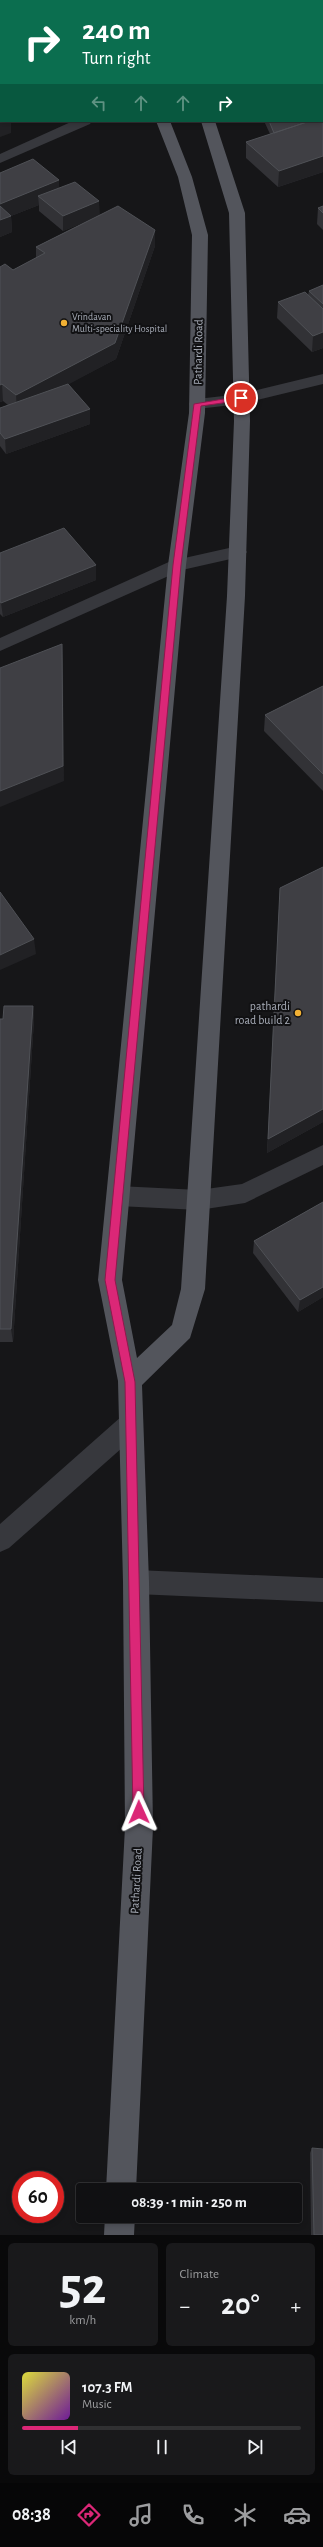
<!DOCTYPE html>
<html lang="en">
<head>
<meta charset="utf-8">
<style>
  :root { --surface:#101012; --page:#19191b; --text:#f1f3f6; --muted:#9c9d9f; --line:#303032; --accent:#db2777 }
  body { margin:0; font-family:"Alegreya Sans",sans-serif; background:var(--page); color:var(--text); height:100vh; display:flex; flex-direction:column; font-size:15px; white-space:nowrap }
  * { box-sizing:border-box; margin:0 }
  p { font-size:13px; color:var(--muted) }
  .icon { flex:none; width:22px; height:22px; fill:none; stroke:currentColor; stroke-width:2; stroke-linecap:round; stroke-linejoin:round }
  .map { position:relative; height:2235px; overflow:hidden }
  .panel { display:flex; flex-direction:column; gap:8px; padding:8px; background:#09090a; flex:1 }
  .panel>* { flex:none }
  .banner { position:absolute; left:0px; top:0px; width:323px; height:122px; box-shadow:0 2px 6px #0003,0 0 0 1px var(--line); background:#0b6e4f; color:#fff; overflow:hidden }
  .speed { position:absolute; left:12px; top:2171px; display:flex; gap:8px; font-size:20px; font-weight:700; text-align:center }
  .speed>* { display:grid; place-content:center; width:52px; height:52px; border-radius:50%; background:var(--surface); box-shadow:0 2px 6px #0003,0 0 0 1px var(--line); line-height:1 }
  .speed .limit { border:6px solid #d22; background:#fff; color:#111 }
  .pin { position:absolute; display:grid; place-items:center; width:34px; height:34px; color:#fff; margin:-17px; border:2px solid #fff; border-radius:50%; box-shadow:0 1px 4px #0007 }
  .me { position:absolute; width:44px; margin:-22px; rotate:359deg; stroke-linejoin:round; filter:drop-shadow(0 0 3px #0008) }
  .turn { display:flex; align-items:center; gap:14px; height:84px; padding:0 16px; font-size:18px }
  .turn .icon { width:52px; height:52px; stroke-width:2.5 }
  .turn b { display:block; font-size:28px; line-height:34px }
  .lanes { display:flex; align-items:center; height:38px; padding:0 16px; background:#0003; justify-content:center; gap:20px; direction:ltr }
  .lanes .off { opacity:.35 }
  .big { font-size:30px; font-weight:700; line-height:1.1 }
  .panel .tile { flex:1; display:flex; flex-direction:column; justify-content:center; gap:6px; min-width:0; padding:0 14px; border-radius:6px; background:var(--page) }
  .panel .dial { align-items:center; gap:0 }
  .dial b { font-size:52px; line-height:1 }
  .song { display:flex; align-items:center; gap:12px }
  .cover { width:48px; height:48px; border-radius:6px; background:linear-gradient(135deg,hsl(60 70% 55%),hsl(280 70% 35%)) }
  .played { height:4px; border-radius:2px; background:linear-gradient(90deg,var(--accent) 20%,var(--line) 20%) }
  .keys { display:flex; justify-content:space-around; direction:ltr }
  .heat { display:flex; justify-content:space-between; align-items:center; font-size:22px; direction:ltr }
  .panel .tiles { flex:1; display:grid; gap:8px; grid-template-columns:1fr 1fr }
  .tile:last-child { grid-column:span 2 }
  .trip { position:absolute; left:76px; top:2183px; width:226px; height:40px; border-radius:4px; background:var(--surface); box-shadow:0 2px 6px #0003,0 0 0 1px var(--line); font-weight:700; line-height:40px; text-align:center }
  .tab-bar { display:flex; height:64px; justify-content:space-around; align-items:center; background:#060607; color:var(--muted) }
  .tab-bar .icon { width:28px; height:28px }
  .tab-bar .selected { color:var(--accent) }
  .tab-bar b { font-size:18px; color:var(--text) }
  .map>svg:first-child { display:block }
</style>
</head>
<body>
<div class="map">
<svg width="323" height="2235" viewBox="0 0 323 2235">
  <rect width="100%" height="100%" fill="#161618"/>
  <g fill="none" stroke-linecap="round" stroke-linejoin="round">
    <!-- minor -->
    <path fill="#37383d" fill-rule="evenodd" d="M 73,121 L 92,121 L 90,124 L 0,163 L 0,154 Z
      M 323,374 L 323,384 L 241,404 L 197,409 L 191,408 L 189,404 L 191,400 L 197,399 L 241,394 Z
      M 238,546 L 244,548 L 247,552 L 244,556 L 182,570 L 0,651 L 0,638 L 171,561 Z
      M 323,1145 L 323,1165 L 245,1203 L 199,1210 L 118,1206 L 110,1203 L 107,1196 L 110,1189 L 118,1186 L 199,1190 L 242,1184 Z
      M 131,1413 L 140,1416 L 143,1424 L 140,1432 L 9,1548 L 0,1552 L 0,1524 L 122,1416 Z
      M 136,1570 L 323,1578 L 323,1602 L 136,1594 L 127,1591 L 123,1582 L 127,1573 Z"/>
    <!-- primary -->
    <path fill="#53555c" fill-rule="evenodd" d="M 101,0 L 115,0 L 116,1 L 102,1 Z
      M 144,0 L 158,0 L 159,1 L 145,1 Z
      M 156,121 L 170,121 L 192,177 L 208,235 L 205,413 L 186,565 L 122,1280 L 137,1358 L 172,1325 L 181,1289 L 227,596 L 234,421 L 229,213 L 201,121 L 215,121 L 245,213 L 250,421 L 245,596 L 205,1289 L 190,1338 L 142,1385 L 149,1582 L 153,1827 L 136,2190 L 106,2190 L 125,1827 L 123,1582 L 118,1381 L 98,1280 L 168,565 L 189,413 L 192,235 L 178,177 Z
      M 105,2216 L 135,2216 L 134,2235 L 104,2235 Z"/>
  </g>
  <!-- wall -->
  <path fill="#323236" d="M 323,55 L 323,172 L 278,187 L 246,158 L 246,142 L 270,134 L 264,121 L 322,121 Z
    M 0,173 L 59,180 L 59,188 L 99,201 L 99,215 L 155,246 L 116,359 L 68,384 L 90,424 L 6,454 L 0,446 L 0,408 L 8,405 L 3,401 L 0,402 L 0,267 L 13,270 L 36,258 L 36,247 L 87,221 L 63,231 L 39,211 L 39,205 L 11,216 L 12,232 L 0,237 Z
    M 323,206 L 323,230 L 317,224 L 318,208 Z
    M 323,285 L 323,348 L 312,352 L 277,318 L 278,302 L 308,295 L 309,291 Z
    M 0,553 L 96,580 L 3,617 L 0,614 Z
    M 323,686 L 323,791 L 264,731 L 265,715 Z
    M 323,867 L 323,1122 L 267,1153 L 280,888 Z
    M 33,1006 L 34,1020 L 13,1342 L 0,1342 L 0,1019 L 3,1019 Z
    M 323,1202 L 323,1297 L 298,1312 L 253,1253 L 254,1241 Z
    M 312,2148 L 323,2235 L 311,2235 L 310,2153 Z"/>
  <!-- shaded-wall -->
  <path fill="#212124" d="M 3,121 L 11,121 L 11,133 L 0,137 L 0,122 Z
    M 323,156 L 323,172 L 278,187 L 279,171 Z
    M 59,180 L 59,196 L 38,196 L 39,205 L 11,216 L 12,232 L 0,237 L 0,204 Z
    M 99,201 L 100,216 L 63,231 L 63,216 Z
    M 155,230 L 155,246 L 116,359 L 17,412 L 16,395 Z
    M 323,332 L 323,348 L 312,352 L 313,336 Z
    M 2,384 L 3,401 L 0,402 L 0,385 Z
    M 90,409 L 90,424 L 6,454 L 5,439 Z
    M 96,565 L 96,580 L 3,617 L 1,603 Z
    M 62,644 L 63,660 L 64,781 L 0,807 L 0,791 Z
    M 34,939 L 36,954 L 0,970 L 0,955 Z
    M 33,1006 L 34,1020 L 13,1342 L 11,1329 Z
    M 323,1109 L 323,1122 L 267,1153 L 268,1139 Z
    M 323,1287 L 323,1297 L 298,1312 L 300,1300 Z"/>
  <!-- building -->
  <path fill="#3f3f44" stroke="#4f5156" d="M 322,55 L 323,55 L 323,117 L 322,117 Z
    M 0,110 L 1,111 L 1,121 L 3,121 L 0,122 Z
    M 322,117 L 323,117 L 323,156 L 279,171 L 246,142 L 310,121 L 322,121 Z
    M 269,121 L 310,121 L 274,133 Z
    M 33,159 L 59,180 L 0,204 L 0,173 Z
    M 75,182 L 99,201 L 63,216 L 38,196 Z
    M 0,206 L 11,216 L 0,220 Z
    M 118,206 L 155,230 L 115,343 L 16,395 L 2,384 L 0,385 L 0,267 L 5,264 L 13,270 L 45,253 L 36,247 Z
    M 323,206 L 323,213 L 318,208 Z
    M 323,285 L 323,304 L 309,291 Z
    M 305,292 L 323,309 L 323,332 L 313,336 L 278,302 Z
    M 68,384 L 90,409 L 5,439 L 0,433 L 0,408 Z
    M 64,528 L 96,565 L 1,603 L 0,601 L 0,553 Z
    M 62,644 L 63,766 L 0,791 L 0,668 Z
    M 323,686 L 323,774 L 265,715 Z
    M 323,867 L 323,1109 L 268,1139 L 280,888 Z
    M 0,892 L 34,939 L 0,955 Z
    M 4,1006 L 33,1006 L 11,1329 L 0,1329 L 0,1019 L 3,1019 Z
    M 323,1202 L 323,1287 L 300,1300 L 254,1241 Z
    M 312,2148 L 323,2149 L 323,2235 L 314,2235 Z"/>
  <!-- route -->
  <path fill="#db2777" stroke="#8e194d" d="M 241,396 L 244,400 L 201,406 L 181,565 L 115,1280 L 135,1382 L 144,1812 L 139,1817 L 133,1812 L 125,1382 L 105,1280 L 173,565 L 194,404 Z"/>
  <!-- markers -->
  <g fill="#f2b134" stroke="#111113" stroke-width="1.5">
    <circle cx="64" cy="323" r="4"/>
    <circle cx="298" cy="1013" r="4"/>
  </g>
  <g text-anchor="middle" dominant-baseline="central" stroke-width="4" stroke-linejoin="round" paint-order="stroke">
    <!-- far-poi labels -->
    <g font-size="10" fill="#a8adb8" stroke="#111113" text-anchor="start">
      <text x="72" y="317">Vrindavan<tspan x="72" dy="12">Multi-speciality Hospital</tspan></text>
    </g>
    <!-- street labels -->
    <g font-size="12" fill="#a8adb8" stroke="#111113">
      <text transform="translate(198 352) rotate(-89)">Pathardi Road</text>
      <text transform="translate(136 1881) rotate(-87)">Pathardi Road</text>
    </g>
    <!-- poi labels -->
    <g font-size="12" fill="#a8adb8" stroke="#111113" text-anchor="end">
      <text x="290" y="1006">pathardi<tspan x="290" dy="14">road build 2</tspan></text>
    </g>
  </g>
</svg>
<div class="speed"><div class="limit">60</div></div>
<div class="pin" style="left:241px;top:398px;background:#d93025"><svg class="icon" aria-label="arrive" viewBox="0 0 24 24"><path d="M6 21V4h12l-3 4 3 4H6"/></svg></div>
<svg class="me" style="left:139px;top:1812px" viewBox="-20 -20 40 40"><path d="M0-17L14 15 0 8-14 15z" fill="#db2777" stroke="#fff" stroke-width="4"/></svg>
<div class="trip">08:39 · 1 min · 250 m</div>
<div class="banner">
<div class="turn"><svg class="icon" aria-label="right" viewBox="0 0 24 24"><path d="M7 20v-9h11M14 6l5 5-5 5"/></svg><div><b>240 m</b>Turn right</div></div>
<div class="lanes"><svg class="icon off" aria-label="left" viewBox="0 0 24 24"><path d="M17 20v-9H6M10 6l-5 5 5 5"/></svg><svg class="icon off" aria-label="ahead" viewBox="0 0 24 24"><path d="M12 20V5M6 11l6-6 6 6"/></svg><svg class="icon off" aria-label="ahead" viewBox="0 0 24 24"><path d="M12 20V5M6 11l6-6 6 6"/></svg><svg class="icon" aria-label="right" viewBox="0 0 24 24"><path d="M7 20v-9h11M14 6l5 5-5 5"/></svg></div>
</div>
</div>
<section class="panel">
<div class="tiles">
<div class="tile dial"><b>52</b><p>km/h</p></div>
<div class="tile"><p>Climate</p>
<div class="heat"><a>−</a><b class="big">20°</b><a>+</a></div>
</div>
<div class="tile">
<div class="song"><i class="cover"></i><div><b>107.3 FM</b><p>Music</p></div></div>
<div class="played"></div>
<div class="keys"><svg class="icon" aria-label="previous" viewBox="0 0 24 24"><path d="M18 5L8 12l10 7zM5 5v14"/></svg><svg class="icon" aria-label="pause" viewBox="0 0 24 24"><path d="M8 5v14M16 5v14"/></svg><svg class="icon" aria-label="next" viewBox="0 0 24 24"><path d="M6 5l10 7-10 7zM19 5v14"/></svg></div>
</div>
</div>
</section>
<nav class="tab-bar">
<b>08:38</b>
<svg class="icon selected" aria-label="directions" viewBox="0 0 24 24"><path d="M12 3l9 9-9 9-9-9zM9 14v-3h6M13 9l2 2-2 2"/></svg>
<svg class="icon" aria-label="music" viewBox="0 0 24 24"><path d="M9 18V5l10-2v13"/><circle cx="6" cy="18" r="3"/><circle cx="16" cy="16" r="3"/></svg>
<svg class="icon" aria-label="phone" viewBox="0 0 24 24"><path d="M5 4h4l2 5-3 2q2 4 5 5l2-3 5 2v4C11 20 4 13 5 4z"/></svg>
<svg class="icon" aria-label="climate" viewBox="0 0 24 24"><path d="M12 3v18M4 7l16 10M4 17L20 7"/></svg>
<svg class="icon" aria-label="car" viewBox="0 0 24 24"><path d="M5 17H2v-5l4-1 3-4h7l3 4 3 1v5h-3M9 17h6M6 11h13"/><circle cx="7" cy="17" r="2"/><circle cx="17" cy="17" r="2"/></svg>
</nav>
</body>
</html>
